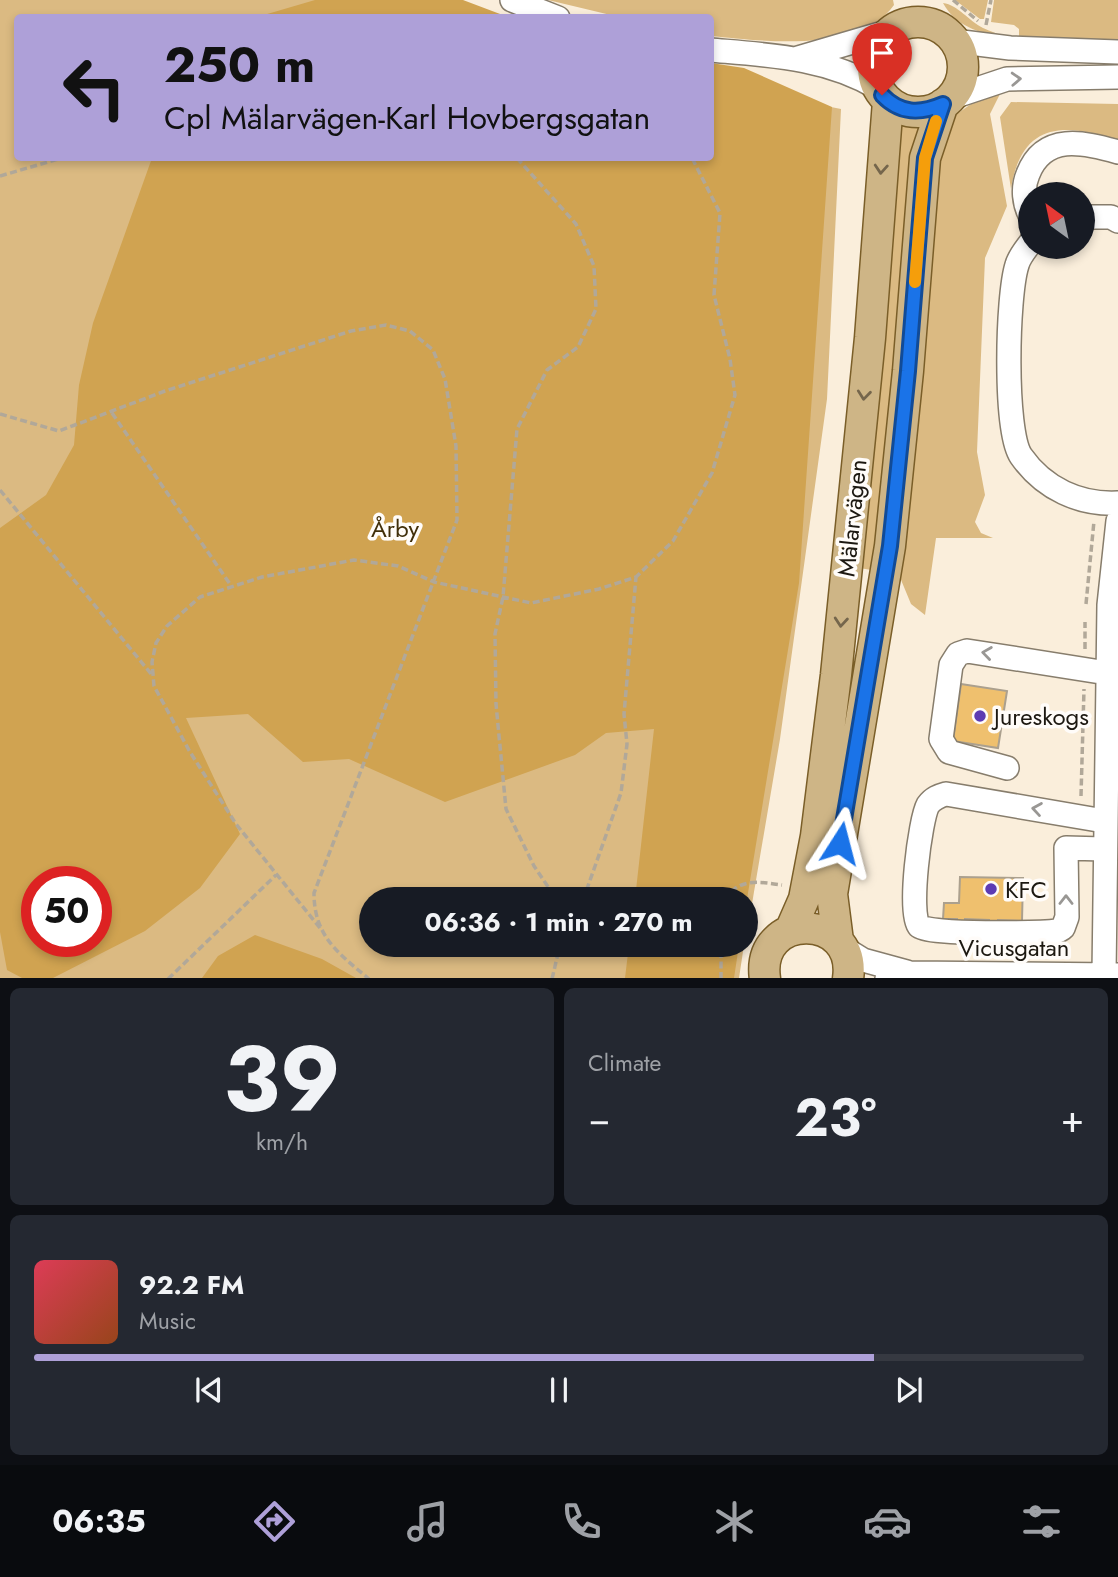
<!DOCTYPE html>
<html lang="en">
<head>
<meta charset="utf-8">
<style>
  :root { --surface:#171b24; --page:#242831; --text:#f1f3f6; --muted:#9ea1a6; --line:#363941; --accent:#aea0d8 }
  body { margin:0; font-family:Jost,sans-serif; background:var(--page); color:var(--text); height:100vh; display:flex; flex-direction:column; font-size:26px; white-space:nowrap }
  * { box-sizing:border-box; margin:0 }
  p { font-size:23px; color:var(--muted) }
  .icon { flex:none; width:38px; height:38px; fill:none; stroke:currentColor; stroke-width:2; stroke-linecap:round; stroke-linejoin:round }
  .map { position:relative; height:978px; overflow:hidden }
  .side { display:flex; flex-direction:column; gap:10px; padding:10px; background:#0d0f14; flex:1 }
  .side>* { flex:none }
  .top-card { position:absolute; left:14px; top:14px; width:700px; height:147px; border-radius:7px; box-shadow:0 4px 10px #0003; background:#aea0d8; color:#111; overflow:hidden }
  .needle { width:46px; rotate:327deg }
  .tools { position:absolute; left:1018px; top:182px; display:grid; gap:14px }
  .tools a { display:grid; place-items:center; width:77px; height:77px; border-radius:50%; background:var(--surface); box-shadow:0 4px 10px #0003; font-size:35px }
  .speed { position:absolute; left:21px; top:866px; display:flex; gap:14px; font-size:35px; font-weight:700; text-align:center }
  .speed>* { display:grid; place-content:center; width:91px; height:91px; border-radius:50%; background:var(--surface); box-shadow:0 4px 10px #0003; line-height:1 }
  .speed .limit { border:10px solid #d22; background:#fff; color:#111 }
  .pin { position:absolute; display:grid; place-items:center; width:60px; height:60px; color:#fff; margin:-72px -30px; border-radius:50% 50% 50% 0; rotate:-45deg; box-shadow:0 0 7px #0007 }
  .pin .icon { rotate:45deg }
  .me { position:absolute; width:77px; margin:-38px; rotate:9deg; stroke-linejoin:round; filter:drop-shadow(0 0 5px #0008) }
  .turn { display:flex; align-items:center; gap:24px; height:147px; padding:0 35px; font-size:32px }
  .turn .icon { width:91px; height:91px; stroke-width:2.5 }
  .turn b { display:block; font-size:49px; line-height:60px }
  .big { font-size:52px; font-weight:700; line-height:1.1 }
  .side .card { flex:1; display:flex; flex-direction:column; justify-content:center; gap:10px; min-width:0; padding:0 24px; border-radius:10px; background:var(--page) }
  .side .dial { align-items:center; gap:0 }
  .dial b { font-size:91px; line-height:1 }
  .song { display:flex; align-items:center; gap:21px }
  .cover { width:84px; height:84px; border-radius:10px; background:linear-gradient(135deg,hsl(350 70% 55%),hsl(20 70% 35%)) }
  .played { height:7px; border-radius:4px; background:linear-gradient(90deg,var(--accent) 80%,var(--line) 80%) }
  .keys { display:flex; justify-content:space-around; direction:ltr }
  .heat { display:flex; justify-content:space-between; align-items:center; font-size:38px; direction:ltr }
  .side .tiles { flex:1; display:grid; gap:10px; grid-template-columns:1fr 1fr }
  .card:last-child { grid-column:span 2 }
  .trip { position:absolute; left:359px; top:887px; width:399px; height:70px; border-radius:35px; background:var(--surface); box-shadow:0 4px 10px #0003; font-weight:700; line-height:70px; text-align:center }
  .tabs { display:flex; height:112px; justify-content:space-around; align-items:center; background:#090b0e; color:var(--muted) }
  .tabs .icon { width:49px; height:49px }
  .tabs .on { color:var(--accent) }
  .tabs b { font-size:32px; color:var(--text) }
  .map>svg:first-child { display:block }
</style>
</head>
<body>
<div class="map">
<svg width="1118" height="979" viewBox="0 0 1118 979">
  <rect width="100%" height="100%" fill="#faeedb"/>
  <!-- green -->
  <path fill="#dbba82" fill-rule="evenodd" d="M 0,0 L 453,0 L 492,17 L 18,18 L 18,158 L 710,158 L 711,83 L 841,109 L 827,399 L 780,739 L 746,939 L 746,900 L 371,900 L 371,945 L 744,945 L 739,978 L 0,979 ZM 37,882 L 96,882 L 96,942 L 37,942 Z
    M 548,0 L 893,0 L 894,5 C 859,54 763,41 711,36 L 710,18 L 619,17 Z
    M 955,0 L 988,0 L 984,19 L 980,19 Z
    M 994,0 L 1118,0 L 1118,46 L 1019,41 L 1019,29 L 1014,25 L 991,22 Z
    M 943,3 C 958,5 969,21 983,28 C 991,32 998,32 1003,39 C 979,32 955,26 943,3 Z
    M 1002,90 L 990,114 L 1007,206 L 985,258 L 977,452 L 985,495 L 975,522 L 981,533 L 993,538 L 936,538 L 925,615 L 911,604 L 899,575 L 934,180 L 954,116 L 981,97 Z
    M 1011,102 L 1118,104 L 1118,141 C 1063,121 1021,123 1011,189 L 1000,117 Z
    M 895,123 L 921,126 L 878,571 L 859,568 Z"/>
  <!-- forest -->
  <path fill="#d0a351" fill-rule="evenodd" d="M 315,0 L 463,0 L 508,17 L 257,17 Z
    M 711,63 L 744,68 L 832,107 L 799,583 L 746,905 L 746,900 L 635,899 L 654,729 L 606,733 L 575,755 L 445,802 L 349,759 L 303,762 L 248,714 L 186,718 L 240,834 L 200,888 L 145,931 L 53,978 L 22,978 L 7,970 L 0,932 L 0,528 L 46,495 L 74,445 L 79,385 L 93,323 L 152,158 L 710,158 ZM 37,882 L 96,882 L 96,942 L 37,942 Z
    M 255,935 L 322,959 L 356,978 L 202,978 L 218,956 Z
    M 629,945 L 739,945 L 734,978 L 625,978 Z"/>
  <!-- building -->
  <path fill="#efc06e" stroke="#aba08e" stroke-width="2" d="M 961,684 L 1007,691 L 998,748 L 953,741 Z
    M 960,877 L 1023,878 L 1022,921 L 998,920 L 998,923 L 989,923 L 989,920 L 965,919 L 965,923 L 957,923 L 957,919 L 943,919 L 944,903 L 959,903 Z"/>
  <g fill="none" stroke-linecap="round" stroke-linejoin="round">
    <defs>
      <path id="minor" d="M 512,0 L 558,18
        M 954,41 L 1010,48 L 1118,52
        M 710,50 C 768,55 826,57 878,88
        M 798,58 L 890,31
        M 950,98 L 1007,79 L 1118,77
        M 1031,217 C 1024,204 1022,188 1028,174 C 1044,133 1083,142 1118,152
        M 1083,217 L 1111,217 L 1118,221
        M 1031,242 C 1026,249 1019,257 1017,265 C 1007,296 1004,431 1021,456 C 1044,489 1080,505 1118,503
        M 1007,768 L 949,752 L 941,739 L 951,665 L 958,654 L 967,651 L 1107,673
        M 1104,849 L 1066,848 L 1067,917 L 1063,928 L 1058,931 C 1041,933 928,935 919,926 C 908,915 920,819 928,805 C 933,798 939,796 946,794 L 1104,821
        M 842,947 L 863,960 L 907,972
        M 1104,974 L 1109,605 L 1118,521
        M 887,979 L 910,973 L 1118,975"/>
      <path id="major" d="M873 67a45 45 0 1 1 90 0a45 45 0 1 1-90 0Z
        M 790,931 L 804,899 L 816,836 L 836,675 L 870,338 L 888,101
        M 838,941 L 832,894 L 890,546 L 908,371 L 925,158 L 943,104
        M 765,979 C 755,911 858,912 848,979"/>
    </defs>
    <!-- minor casing -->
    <use href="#minor" stroke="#877d6c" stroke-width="26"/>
    <!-- major casing -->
    <use href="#major" stroke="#7a5e28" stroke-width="33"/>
    <!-- path -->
    <path stroke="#b1a899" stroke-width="3.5" stroke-dasharray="7 3.5" stroke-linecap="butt" d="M 953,0 L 978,21
      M 986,25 L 991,0
      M 517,158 L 576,224 L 594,266 L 596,309 L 578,347 L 547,370 L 517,429 L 503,597 L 495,634 L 496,704 L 506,809 L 534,866 L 557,900
      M 0,176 L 62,158
      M 112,413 L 232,587
      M 0,414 L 59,431 L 165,391 L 351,331 L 386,325 L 410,331 L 433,350 L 445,379 L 456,446 L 457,520 L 314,893 C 314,936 338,953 369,979
      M 0,490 L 152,675
      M 1086,604 L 1094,521
      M 1085,649 L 1085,622
      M 1081,796 L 1084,689
      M 583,900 L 621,793 L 627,744 L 624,714 L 636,577
      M 725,900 C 738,877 761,882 782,885
      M 320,928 L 236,824 L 190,752 L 154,686 L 152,662 L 156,643 L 167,626 L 200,597 L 262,577 L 354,560 L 398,566 L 434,582 L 531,603 L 599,589 L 636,577 L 673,541 L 712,473 L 735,395 L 730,359 L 714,295 L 720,213 L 692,158
      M 168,979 L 276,875
      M 552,979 L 560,945
      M 721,979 L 721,945"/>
    <!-- minor -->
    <use href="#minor" stroke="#fff" stroke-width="23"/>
    <!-- major -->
    <use href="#major" stroke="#ceb586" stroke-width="30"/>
  </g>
  <!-- one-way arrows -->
  <defs><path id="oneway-chevron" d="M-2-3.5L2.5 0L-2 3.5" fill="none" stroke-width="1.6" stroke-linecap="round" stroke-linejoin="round" transform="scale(1.75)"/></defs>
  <g stroke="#999794">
    <use href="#oneway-chevron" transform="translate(1016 79) rotate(-3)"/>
    <use href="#oneway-chevron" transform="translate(987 653) rotate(-172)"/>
    <use href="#oneway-chevron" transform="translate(1037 809) rotate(-171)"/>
    <use href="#oneway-chevron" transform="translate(1066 900) rotate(-90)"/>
  </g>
  <g stroke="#75664c">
    <use href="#oneway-chevron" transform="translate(881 169) rotate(94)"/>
    <use href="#oneway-chevron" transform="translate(864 395) rotate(96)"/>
    <use href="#oneway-chevron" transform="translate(841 622) rotate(95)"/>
  </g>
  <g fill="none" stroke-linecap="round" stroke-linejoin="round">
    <defs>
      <path id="route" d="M 840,843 L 890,546 L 908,371 L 925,158 L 943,104 C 920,114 900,114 882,95"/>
    </defs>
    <!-- route casing -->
    <use href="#route" stroke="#114b97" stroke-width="18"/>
    <!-- route -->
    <use href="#route" stroke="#1a73e8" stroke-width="12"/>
    <!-- slow -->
    <path stroke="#f59e0b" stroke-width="12" d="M 915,282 L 925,158 L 936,121"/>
  </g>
  <!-- markers -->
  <g fill="#5d3bb3" stroke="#fffcf9" stroke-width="2.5">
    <circle cx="980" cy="716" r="7"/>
    <circle cx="991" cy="889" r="7"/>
  </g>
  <g text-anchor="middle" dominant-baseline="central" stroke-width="7" stroke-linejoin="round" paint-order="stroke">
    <!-- street labels -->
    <g font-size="24" fill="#1c1811" stroke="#fffcf9">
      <text transform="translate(852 518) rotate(-84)">Mälarvägen</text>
      <text x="1014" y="947">Vicusgatan</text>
    </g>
    <!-- park labels -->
    <g font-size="24" fill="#412f0a" stroke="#fffcf9">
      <text x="395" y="528">Årby</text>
    </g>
    <!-- poi labels -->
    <g font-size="24" fill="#1c1811" stroke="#fffcf9" text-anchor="start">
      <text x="994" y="716">Jureskogs</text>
      <text x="1005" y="889">KFC</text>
    </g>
  </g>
</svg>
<div class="tools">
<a><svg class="needle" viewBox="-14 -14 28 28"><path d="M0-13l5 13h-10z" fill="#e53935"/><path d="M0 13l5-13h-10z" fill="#9ea1a6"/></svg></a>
</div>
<div class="speed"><div class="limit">50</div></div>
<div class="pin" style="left:882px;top:95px;background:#d93025"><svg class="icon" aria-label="arrive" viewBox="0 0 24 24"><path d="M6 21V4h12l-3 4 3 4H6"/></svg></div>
<svg class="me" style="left:840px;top:843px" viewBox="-20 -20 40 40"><path d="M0-17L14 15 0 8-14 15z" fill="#1a73e8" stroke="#fff" stroke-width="4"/></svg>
<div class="trip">06:36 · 1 min · 270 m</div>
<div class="top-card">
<div class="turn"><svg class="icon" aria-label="left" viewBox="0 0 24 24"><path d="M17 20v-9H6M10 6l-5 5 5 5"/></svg><div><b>250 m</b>Cpl Mälarvägen-Karl Hovbergsgatan</div></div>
</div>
</div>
<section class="side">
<div class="tiles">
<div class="card dial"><b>39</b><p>km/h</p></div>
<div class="card"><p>Climate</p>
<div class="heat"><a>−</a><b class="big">23°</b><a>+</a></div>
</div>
<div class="card">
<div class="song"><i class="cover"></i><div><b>92.2 FM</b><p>Music</p></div></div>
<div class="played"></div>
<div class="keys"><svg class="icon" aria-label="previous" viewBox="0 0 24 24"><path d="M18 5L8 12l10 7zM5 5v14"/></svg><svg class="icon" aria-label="pause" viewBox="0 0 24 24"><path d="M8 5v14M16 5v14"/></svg><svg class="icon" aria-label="next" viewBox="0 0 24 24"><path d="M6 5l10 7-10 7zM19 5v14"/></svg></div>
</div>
</div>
</section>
<nav class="tabs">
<b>06:35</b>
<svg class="icon on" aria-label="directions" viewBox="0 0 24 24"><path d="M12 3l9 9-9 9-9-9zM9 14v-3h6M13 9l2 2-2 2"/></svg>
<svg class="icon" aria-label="music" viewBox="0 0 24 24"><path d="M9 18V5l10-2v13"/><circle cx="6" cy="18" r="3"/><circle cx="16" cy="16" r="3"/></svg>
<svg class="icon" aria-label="phone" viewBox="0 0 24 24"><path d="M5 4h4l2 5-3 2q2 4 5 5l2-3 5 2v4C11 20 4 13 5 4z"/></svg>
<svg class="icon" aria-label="climate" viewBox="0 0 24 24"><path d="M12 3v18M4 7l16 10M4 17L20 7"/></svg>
<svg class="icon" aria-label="car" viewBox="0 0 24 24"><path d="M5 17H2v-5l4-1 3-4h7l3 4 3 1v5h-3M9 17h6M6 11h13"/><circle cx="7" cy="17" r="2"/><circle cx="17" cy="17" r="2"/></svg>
<svg class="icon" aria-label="filters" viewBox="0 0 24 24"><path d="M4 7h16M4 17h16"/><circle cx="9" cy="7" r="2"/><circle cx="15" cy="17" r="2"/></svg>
</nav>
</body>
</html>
